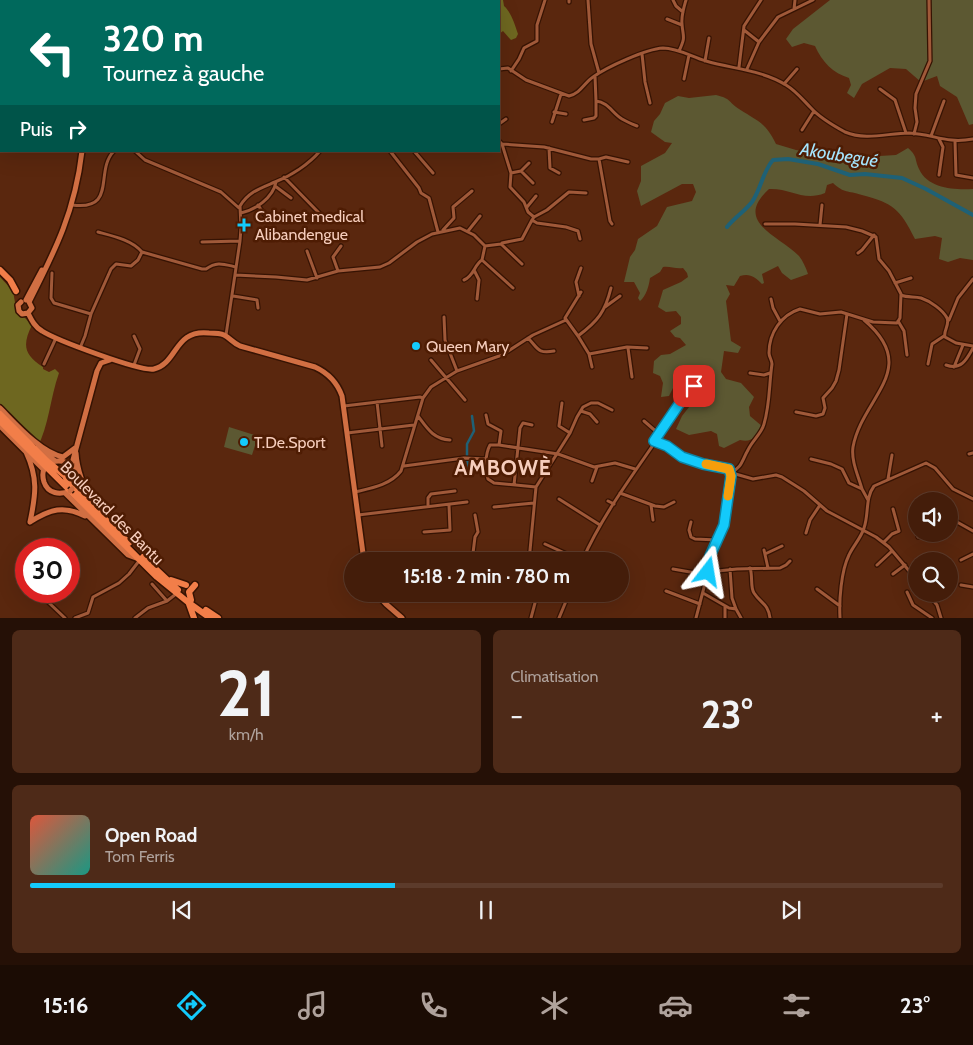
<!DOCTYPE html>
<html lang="fr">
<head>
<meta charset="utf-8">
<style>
  :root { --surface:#441d0a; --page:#4e2a18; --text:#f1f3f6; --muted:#afa29c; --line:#5c3b2b; --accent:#13cafb }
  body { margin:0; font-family:Cabin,sans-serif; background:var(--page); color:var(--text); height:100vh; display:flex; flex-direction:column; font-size:19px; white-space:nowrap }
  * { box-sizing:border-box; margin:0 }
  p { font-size:16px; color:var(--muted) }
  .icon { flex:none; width:28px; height:28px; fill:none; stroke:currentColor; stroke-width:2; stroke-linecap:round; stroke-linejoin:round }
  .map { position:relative; height:618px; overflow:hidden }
  .panel { display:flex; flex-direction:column; gap:12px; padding:12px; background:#251006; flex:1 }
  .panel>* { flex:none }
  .top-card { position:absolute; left:0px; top:0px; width:500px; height:152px; box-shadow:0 5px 20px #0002,0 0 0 1px var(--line); background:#00695c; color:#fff; overflow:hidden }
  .tools { position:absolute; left:908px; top:492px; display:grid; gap:10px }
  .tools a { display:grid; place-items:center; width:50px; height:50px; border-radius:50%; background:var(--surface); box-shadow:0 5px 20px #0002,0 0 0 1px var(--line); font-size:25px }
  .speed { position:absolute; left:15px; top:538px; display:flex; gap:10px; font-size:25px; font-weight:700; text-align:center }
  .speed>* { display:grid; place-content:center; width:65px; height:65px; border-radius:50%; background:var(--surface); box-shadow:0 5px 20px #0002,0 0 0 1px var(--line); line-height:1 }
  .speed .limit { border:8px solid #d22; background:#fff; color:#111 }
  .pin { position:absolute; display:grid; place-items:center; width:42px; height:42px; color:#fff; margin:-21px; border-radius:10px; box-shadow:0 2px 8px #0006 }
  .me { position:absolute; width:55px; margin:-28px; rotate:14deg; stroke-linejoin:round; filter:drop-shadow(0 0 4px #0008) }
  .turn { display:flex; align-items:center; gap:18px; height:105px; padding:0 20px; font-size:22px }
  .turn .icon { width:65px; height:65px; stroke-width:2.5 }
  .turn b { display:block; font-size:35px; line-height:42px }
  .then { display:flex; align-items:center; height:48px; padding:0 20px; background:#0003; gap:10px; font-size:19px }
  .big { font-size:38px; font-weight:700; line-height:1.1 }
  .panel .tile { flex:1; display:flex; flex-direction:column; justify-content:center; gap:8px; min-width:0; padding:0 18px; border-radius:8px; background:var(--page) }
  .panel .dial { align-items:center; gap:0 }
  .dial b { font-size:65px; line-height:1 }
  .song { display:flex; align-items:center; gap:15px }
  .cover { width:60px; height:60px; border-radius:8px; background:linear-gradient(135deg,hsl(10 70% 55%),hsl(170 70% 35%)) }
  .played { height:5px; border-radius:2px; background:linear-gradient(90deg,var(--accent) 40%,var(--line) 40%) }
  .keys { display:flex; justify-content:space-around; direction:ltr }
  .heat { display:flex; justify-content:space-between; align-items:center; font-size:28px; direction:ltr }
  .panel .tiles { flex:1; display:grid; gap:12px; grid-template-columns:1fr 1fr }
  .tile:last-child { grid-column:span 2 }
  .trip { position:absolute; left:344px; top:552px; width:285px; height:50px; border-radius:25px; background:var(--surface); box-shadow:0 5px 20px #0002,0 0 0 1px var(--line); font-weight:700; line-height:50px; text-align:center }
  .menu { display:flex; height:80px; justify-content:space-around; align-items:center; background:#1b0c04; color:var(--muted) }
  .menu .icon { width:35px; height:35px }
  .menu .current { color:var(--accent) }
  .menu b { font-size:22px; color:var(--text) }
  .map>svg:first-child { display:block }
</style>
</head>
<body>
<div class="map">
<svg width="973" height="618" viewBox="0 0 973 618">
  <rect width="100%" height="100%" fill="#5a270e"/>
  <!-- green -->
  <path fill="#5c5832" d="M 830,0 L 973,0 L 973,124 L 969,125 L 957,97 L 940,86 L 937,76 L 921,82 L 906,69 L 890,68 L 862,84 L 854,98 L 847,93 L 851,85 L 849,78 C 833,73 822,62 815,46 L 804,43 L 792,47 L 786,39 L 793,29 Z
    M 716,95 C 732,99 727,101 739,109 C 759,122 765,122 776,144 L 796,150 L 846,158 L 896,155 L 908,148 C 918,157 914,158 919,169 C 928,189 955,190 973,189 L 973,260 L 960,258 L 948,262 L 939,259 L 942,238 L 935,236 L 915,239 C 900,209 893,203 862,195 C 847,190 845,194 833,183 L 827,185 L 825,193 C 803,202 791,188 769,189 C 733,222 778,235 799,256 C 803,261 806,268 808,274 L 791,280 L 782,273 L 778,266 L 762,274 L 764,283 L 762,284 C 755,277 750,273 740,276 L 734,286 L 726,285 L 730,294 L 726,301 L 731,341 L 741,347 L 738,353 L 724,351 L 721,372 L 726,379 L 741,383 L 754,397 L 749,407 L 750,416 L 763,427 C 757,436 752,443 740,440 L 724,448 L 719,446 L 717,434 L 711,431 L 689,435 L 676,429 L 682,416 L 693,402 L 688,395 L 695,389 L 695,382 L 685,375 L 676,376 L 673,388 L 669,396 L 661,397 L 663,383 L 660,376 L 653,373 L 654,361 L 661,355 L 670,354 L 686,345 L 680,338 L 675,337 L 670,331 L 681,324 L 681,317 L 676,311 L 666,312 L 658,307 L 663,290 L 681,282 L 688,277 L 687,273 L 683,268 C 675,269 670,266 663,267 L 660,272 L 650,278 C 649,286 646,296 640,301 L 638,298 L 640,293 L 634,282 L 624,282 L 630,257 L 635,250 L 638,239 L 657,226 L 667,207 L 692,201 L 696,192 L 693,184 L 682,184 L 641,206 L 637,191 L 641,181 L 641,166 L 665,153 L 672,143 L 665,142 L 651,132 L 654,121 L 660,114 L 665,103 L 678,96 L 689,98 Z
    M 229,427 L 258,436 L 252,455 L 224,447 Z"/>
  <!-- forest -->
  <path fill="#6e6720" d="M 465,0 L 503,0 L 504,6 C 511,12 515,25 518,34 L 516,38 L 511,40 L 503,31 L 499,34 L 499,1 L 464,1 Z
    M 0,277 L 13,291 L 17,314 L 24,317 L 32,325 C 22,345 24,355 43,367 L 43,369 L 49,372 L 55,369 L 59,373 C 50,398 49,426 37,448 L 0,410 Z"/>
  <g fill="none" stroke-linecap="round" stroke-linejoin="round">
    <!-- canal -->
    <path stroke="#1f6176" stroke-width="2.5" d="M 470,471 L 467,459 L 467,444 L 474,431 L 472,416"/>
    <!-- river -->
    <path stroke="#1f6176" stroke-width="4" d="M 727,227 C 734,218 745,211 752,202 C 761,189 763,171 773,160 L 788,159 L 818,164 L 850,175 L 865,174 L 902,178 L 926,189 L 973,215"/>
    <!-- taxiway -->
    <path stroke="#8c5c46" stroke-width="6" d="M 24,0 L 25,1
      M 1,135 L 1,139"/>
    <!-- runway -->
    <path stroke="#8c5c46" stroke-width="15" d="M 27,1 L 27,0"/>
    <defs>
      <path id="minor" d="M 390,0 L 393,1
        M 424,0 L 424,1
        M 588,0 L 591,44 L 599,73
        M 673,0 L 676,6 L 683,12
        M 179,1 L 179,0
        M 203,1 L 210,0
        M 340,1 L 340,0
        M 462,1 L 463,0
        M 569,2 L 569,0
        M 794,9 L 795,0
        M 667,19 L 682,25
        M 744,30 L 759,42
        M 679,51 C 686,36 683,38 682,24 C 681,16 684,7 686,0
        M 642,54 L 645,82 L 650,103
        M 705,61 L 709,38
        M 739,67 L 744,26 L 761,0
        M 499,69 L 508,68 L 526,80 L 569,96 C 581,93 584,83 593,77 C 607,67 646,49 663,48 C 678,48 692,57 706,61 C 733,69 762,70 786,85 C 796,91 803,100 811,108 C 820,118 834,126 845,132 C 866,141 888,133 909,133 C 934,134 945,144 973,139
        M 747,69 L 759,42 L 778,17 L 813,0
        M 511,71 L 519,59 L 524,48 L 537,41 L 537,25 L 545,0
        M 595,76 L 596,101 C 608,102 613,114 622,119 C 627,122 632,124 637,126
        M 684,79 L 689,55
        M 784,84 L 797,69
        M 880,89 L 895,100 L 906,133
        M 554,112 L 566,114
        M 584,120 L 594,118 L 596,116 L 596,101
        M 552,122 L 561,94
        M 499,124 L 506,119
        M 802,130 L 814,111
        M 914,134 L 917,122 L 915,108 L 916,94 L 930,61 L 929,0
        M 931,136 L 944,101
        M 939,139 L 943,147 L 939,175
        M 499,141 L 502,144 L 544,147 L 591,159 L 599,159 L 606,157 L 628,162
        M 955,141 L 956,175 L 973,178
        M 502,144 L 511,173 L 510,187 L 524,202 L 528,212 L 534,217 L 547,210 L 569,192 L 586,193
        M 549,148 L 550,168 L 559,173
        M 135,151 L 145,160 L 221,192 L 239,208
        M 390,151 L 419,188 L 421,193 L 429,198 L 438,232
        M 414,151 L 433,173
        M 599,159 L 610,221 L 612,224
        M 521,171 L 529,163
        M 511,173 L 521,171 L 533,183
        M 284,177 L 321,215
        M 275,186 L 291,198
        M 72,205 C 118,211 94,171 114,151
        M 258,205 L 264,214 L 268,216
        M 527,207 L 536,196
        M 241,213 C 255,210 273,198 276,182
        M 534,217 L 532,220 L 537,223 L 566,227 L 578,231 L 580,239
        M 820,225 L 822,205
        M 443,230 L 454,218 L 453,207 L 472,191
        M 468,231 L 480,216
        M 202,242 L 240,241
        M 502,243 L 522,239 L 532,220
        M 485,246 L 501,244 L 522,264
        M 307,251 L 317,278
        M 142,252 L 202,269 L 206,269 C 217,261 223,264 236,267
        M 858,253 L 862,250 L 874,235
        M 474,270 L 479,280 L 477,299
        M 338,271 L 333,257 L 341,246
        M 52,273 L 51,298 L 54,303 L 91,314
        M 235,275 L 276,277 L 307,280 L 338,271 L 380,267 L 389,263 L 417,242 L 432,234 L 460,228 L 474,235 L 485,246 L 482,260 L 513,288
        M 464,280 C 474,276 474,265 482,260
        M 895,283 L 911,278
        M 581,292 L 565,318 L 578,336 C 598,321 605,312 611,288
        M 901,295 C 908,298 914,296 921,298 C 930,301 943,310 947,318 C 950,325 943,331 945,337 L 956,343 L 973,346
        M 233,296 L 257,300 L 258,308
        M 579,296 L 576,282 L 581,268
        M 771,299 L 773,308 L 780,321
        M 605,307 L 620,296
        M 444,317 L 445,340 L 457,371
        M 949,320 L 958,298 L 973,279
        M 898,321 L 904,331 L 907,355
        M 226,335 L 240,241 L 241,228 L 240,206 C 248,192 261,188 275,182 C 291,176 309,164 320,151
        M 134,336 L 140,349 L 134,365
        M 578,336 L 589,354 L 627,347 L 647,348
        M 528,338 C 538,348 537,354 554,351
        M 80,348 L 85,336 L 91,314 L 111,269 L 116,264 L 131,266 L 138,260 L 142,252 C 132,240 113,236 98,232
        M 628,348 L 632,377
        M 589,354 L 592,367
        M 431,360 L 465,400
        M 44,364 L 56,338
        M 928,364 L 932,344 L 944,336
        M 946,365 C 961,371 967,359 973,348
        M 954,367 L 963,345
        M 750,373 L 764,375 L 770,373
        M 377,402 L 382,446
        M 562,403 L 559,426 L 570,433
        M 344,406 L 420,397 L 423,398
        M 581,411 L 590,414 L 597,422
        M 796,412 L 816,416 L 823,414 L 825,408 L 823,398 L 832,388 L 836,381 L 839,370 L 847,314
        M 486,415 L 488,424 L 501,431 L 499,445
        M 418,416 C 427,428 433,439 450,440
        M 644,421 L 659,434
        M 347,433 L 414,425
        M 654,441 L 661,445 L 667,446 L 682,457 L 703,464 L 729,469 L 731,476 L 724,525 L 710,556 L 707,576 L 696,618
        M 969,454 L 973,453
        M 462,459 L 463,465
        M 811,459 L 831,464 L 842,469 L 849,483 L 862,489 L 868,500
        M 404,466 L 464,458 L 487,459
        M 730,473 C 742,468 742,460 748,450 C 752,441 762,433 764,424 C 770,404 769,384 772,364 C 772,360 769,357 769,353 C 769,333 781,315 800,309 L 820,314 L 841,312 L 873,322 L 897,323 L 900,318 L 901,294 L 889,271 L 879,259 L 876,237 L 862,231 L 846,227 L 795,224 L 765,224
        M 732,473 L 753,479 L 776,475 L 782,477 L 804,491 L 827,511 L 876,537 L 889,547 L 916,579
        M 888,479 L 892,455
        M 592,481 L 597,467
        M 514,485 L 520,428 L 523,423 L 532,425
        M 536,487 L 494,483 L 488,479 C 485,470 485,454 490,445 L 499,445 L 558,454 L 594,467 L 615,463 L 635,469
        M 862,489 C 858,475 851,461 853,447 C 862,397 922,369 864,320
        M 355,492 C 372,488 390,485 401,471 L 423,398 L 431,387 L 457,371 L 502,355 L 533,335 L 566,320
        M 620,493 L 655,506 L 664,507 L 674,502
        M 559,499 L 600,525
        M 608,501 L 614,504
        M 428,505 L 428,498 L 431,494 L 455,491
        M 651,505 L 653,520
        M 494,507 L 534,503
        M 358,515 L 467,502
        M 949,518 L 957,522
        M 691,522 L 689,530 L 691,537 L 695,539 L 717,540
        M 949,526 L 957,522 L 973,531
        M 424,532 L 450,530 L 449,505
        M 806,533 L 810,520 L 820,505
        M 918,537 L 927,534
        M 884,542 L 892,534 L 899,531 L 893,509
        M 545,544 L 582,561
        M 764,550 L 768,568
        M 765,554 L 782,546
        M 364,555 L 397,555
        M 961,560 L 973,554
        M 472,561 L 475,537 L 478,532 L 475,515
        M 529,561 L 536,487 L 570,433 L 577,417 L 583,407 L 591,403 L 598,403 L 612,410
        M 555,561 L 559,551
        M 582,561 C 610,498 656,447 690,388 L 694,386
        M 877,565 L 892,551
        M 750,568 C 753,576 750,587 754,593 C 761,604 768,603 770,618
        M 673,569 L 707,575
        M 730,569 L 732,598 L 736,609
        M 708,572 L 737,569 L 780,568 L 786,565 L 790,561
        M 893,574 L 905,565
        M 152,584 L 167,601
        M 961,585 L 973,587
        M 817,589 L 840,606
        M 666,591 L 700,604
        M 907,592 L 913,605 L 932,618
        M 703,593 L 729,608 L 736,609 L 741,618
        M 590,594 L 599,599
        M 928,594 L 937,605 L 941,618
        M 525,600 L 526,594
        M 47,601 L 65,618
        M 725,606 L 725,618
        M 75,618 L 88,613 L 93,597 L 119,583 L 129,574 L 139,561
        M 135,618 L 148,608 L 167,601 L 176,594
        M 531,618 L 535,603
        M 559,618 L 569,594
        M 840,618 C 839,601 841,571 849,555 C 853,546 861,538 864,528 C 869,514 865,498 874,486 L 926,463 L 935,468 L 953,489 L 973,499"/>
      <path id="major" d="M 89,1 L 89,0
        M 26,300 L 42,270
        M 21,302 L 18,305 L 19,311 L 22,314 L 28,313
        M 28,313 C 32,321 35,327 42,331 C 56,340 141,372 154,369 C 178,363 174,329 209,333 C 214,333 220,333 224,335 C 230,338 233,343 240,346 L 315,367 C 328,373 337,382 342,396 L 364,561
        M 28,313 L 32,308 L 29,302 C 56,249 75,211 82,151
        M 0,408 C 16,424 40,452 63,457 L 75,448
        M 0,426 L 44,470
        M 38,447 L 55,461
        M 26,452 C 38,478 36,494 30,522
        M 76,453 C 77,472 85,490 94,506
        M 66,478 L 70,471 L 97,371 L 101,363 L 110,360
        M 70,491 C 60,495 48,494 44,482 C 34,449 95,458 72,488
        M 65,493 L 128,555 L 136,558
        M 30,522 C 50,509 64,505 85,516
        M 377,594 L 386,604 L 402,618"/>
      <path id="highway" d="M 0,270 L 10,280 L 16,291
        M 0,414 L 46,460 L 65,476
        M 0,421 L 157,577 L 189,603 L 210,618
        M 66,478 L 80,494 L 129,543
        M 143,557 L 178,590
        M 171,580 L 186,585
        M 191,600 L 189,592 L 195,585
        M 189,604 L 194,618
        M 206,610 L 218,618"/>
    </defs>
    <!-- minor casing -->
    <use href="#minor" stroke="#361303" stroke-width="5.5"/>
    <!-- major casing -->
    <use href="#major" stroke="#361303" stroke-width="8"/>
    <!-- highway casing -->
    <use href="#highway" stroke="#361303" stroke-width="9"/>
    <!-- minor -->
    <use href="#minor" stroke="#a05939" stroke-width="3"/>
    <!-- major -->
    <use href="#major" stroke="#d16f43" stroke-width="5"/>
    <!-- highway -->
    <use href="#highway" stroke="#f27e49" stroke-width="6"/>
    <defs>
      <path id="major-bridge" d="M 70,491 L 72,489"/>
    </defs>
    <!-- major-bridge casing -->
    <use href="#major-bridge" stroke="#361303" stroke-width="8" stroke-linecap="butt"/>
    <!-- major-bridge -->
    <use href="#major-bridge" stroke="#d16f43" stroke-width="5"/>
  </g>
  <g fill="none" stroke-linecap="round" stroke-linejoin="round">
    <defs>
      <path id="route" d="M 694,386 L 690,388 L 654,441 L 667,446 L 682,457 L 703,464 L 729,469 L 731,476 L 724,525 L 710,556 L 708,572"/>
    </defs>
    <!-- route casing -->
    <use href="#route" stroke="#0c83a3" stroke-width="12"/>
    <!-- route -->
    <use href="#route" stroke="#13cafb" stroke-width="9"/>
    <!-- slow -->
    <path stroke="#f59e0b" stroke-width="9" d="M 706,464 L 729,469 L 731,476 L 728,496"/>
  </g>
  <!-- markers -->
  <g fill="#13cafb" stroke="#4e1c03" stroke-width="2">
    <path d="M241.5 217.5h5v5h5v5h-5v5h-5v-5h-5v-5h5z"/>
    <circle cx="416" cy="346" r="5"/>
    <circle cx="244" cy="442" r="5"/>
  </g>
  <g text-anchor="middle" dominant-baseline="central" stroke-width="5" stroke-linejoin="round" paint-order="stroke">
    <!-- poi labels -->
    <g font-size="16" fill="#f6cdbc" stroke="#4e1c03" text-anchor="start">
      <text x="255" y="216">Cabinet medical<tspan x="255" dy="18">Alibandengue</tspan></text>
      <text x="426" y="346">Queen Mary</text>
      <text x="254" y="442">T.De.Sport</text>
    </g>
    <!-- street labels -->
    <g font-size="16" fill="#f6cdbc" stroke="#4e1c03">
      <text transform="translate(112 513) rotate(45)">Boulevard des Bantu</text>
    </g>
    <!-- water labels -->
    <g font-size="18" font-style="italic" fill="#a5e5fe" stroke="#4e1c03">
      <text transform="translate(839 155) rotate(9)">Akoubegué</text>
    </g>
    <!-- district labels -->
    <g font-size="21" font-weight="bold" letter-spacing="1" fill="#f6cdbc" stroke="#4e1c03">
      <text x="503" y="467">AMBOWÈ</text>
    </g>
  </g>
</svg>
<div class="tools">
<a><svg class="icon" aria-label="sound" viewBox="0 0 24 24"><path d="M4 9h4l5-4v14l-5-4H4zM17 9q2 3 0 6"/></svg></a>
<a><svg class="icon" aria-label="search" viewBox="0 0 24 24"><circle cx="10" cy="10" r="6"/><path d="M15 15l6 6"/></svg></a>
</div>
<div class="speed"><div class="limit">30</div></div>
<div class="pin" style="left:694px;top:386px;background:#d93025"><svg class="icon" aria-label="arrive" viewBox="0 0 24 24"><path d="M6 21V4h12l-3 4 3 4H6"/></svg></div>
<svg class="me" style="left:708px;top:572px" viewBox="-20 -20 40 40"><path d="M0-17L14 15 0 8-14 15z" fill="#13cafb" stroke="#fff" stroke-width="4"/></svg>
<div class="trip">15:18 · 2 min · 780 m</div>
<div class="top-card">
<div class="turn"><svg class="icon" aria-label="left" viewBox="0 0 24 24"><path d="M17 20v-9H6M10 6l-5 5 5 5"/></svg><div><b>320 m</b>Tournez à gauche</div></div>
<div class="then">Puis<svg class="icon" aria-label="right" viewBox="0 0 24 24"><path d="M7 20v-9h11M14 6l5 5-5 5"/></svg></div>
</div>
</div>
<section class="panel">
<div class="tiles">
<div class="tile dial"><b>21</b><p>km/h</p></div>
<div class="tile"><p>Climatisation</p>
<div class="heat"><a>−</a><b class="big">23°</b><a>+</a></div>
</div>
<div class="tile">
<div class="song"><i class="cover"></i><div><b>Open Road</b><p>Tom Ferris</p></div></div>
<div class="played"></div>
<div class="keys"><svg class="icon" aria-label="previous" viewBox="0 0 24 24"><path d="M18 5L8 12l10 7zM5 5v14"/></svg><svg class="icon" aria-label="pause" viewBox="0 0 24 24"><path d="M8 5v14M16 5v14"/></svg><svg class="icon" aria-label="next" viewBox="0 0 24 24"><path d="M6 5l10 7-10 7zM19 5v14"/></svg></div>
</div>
</div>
</section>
<nav class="menu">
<b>15:16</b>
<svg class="icon current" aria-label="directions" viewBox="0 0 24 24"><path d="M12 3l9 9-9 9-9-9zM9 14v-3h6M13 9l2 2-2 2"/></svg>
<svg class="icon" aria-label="music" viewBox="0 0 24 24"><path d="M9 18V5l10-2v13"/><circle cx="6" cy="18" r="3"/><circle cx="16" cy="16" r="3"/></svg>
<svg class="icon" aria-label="phone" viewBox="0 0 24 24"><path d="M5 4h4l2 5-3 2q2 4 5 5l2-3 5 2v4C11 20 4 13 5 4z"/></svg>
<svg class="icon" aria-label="climate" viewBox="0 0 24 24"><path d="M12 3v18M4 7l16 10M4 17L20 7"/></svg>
<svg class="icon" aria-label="car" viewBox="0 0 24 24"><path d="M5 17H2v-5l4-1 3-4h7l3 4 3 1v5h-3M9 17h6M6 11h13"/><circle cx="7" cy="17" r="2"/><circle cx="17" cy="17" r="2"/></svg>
<svg class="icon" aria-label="filters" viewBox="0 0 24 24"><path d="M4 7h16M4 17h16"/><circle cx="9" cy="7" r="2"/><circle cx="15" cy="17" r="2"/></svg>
<b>23°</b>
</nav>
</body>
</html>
